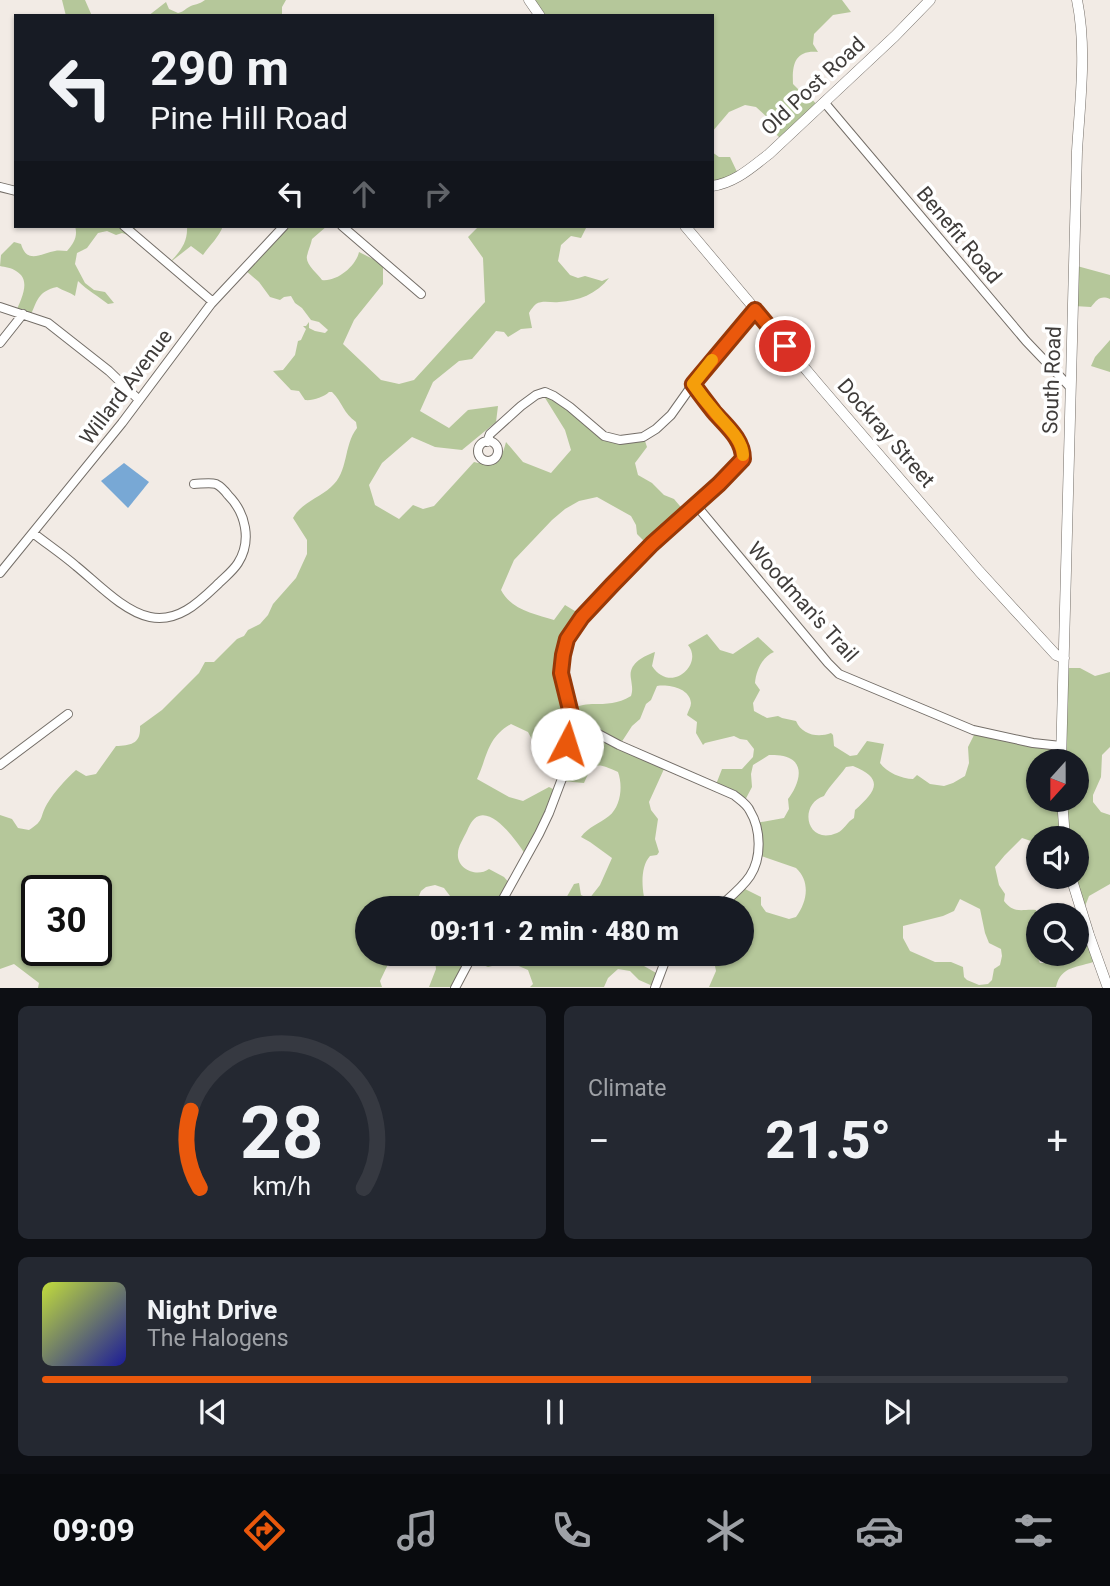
<!DOCTYPE html>
<html lang="en">
<head>
<meta charset="utf-8">
<style>
  :root { --surface:#171b24; --page:#242831; --text:#f1f3f6; --muted:#9ea1a6; --line:#363941; --accent:#ea580c }
  body { margin:0; font-family:Roboto,sans-serif; background:var(--page); color:var(--text); height:100vh; display:flex; flex-direction:column; font-size:26px; white-space:nowrap }
  * { box-sizing:border-box; margin:0 }
  p { font-size:23px; color:var(--muted) }
  .icon { flex:none; width:38px; height:38px; fill:none; stroke:currentColor; stroke-width:2; stroke-linecap:round; stroke-linejoin:round }
  .map { position:relative; height:988px; overflow:hidden }
  .drawer { display:flex; flex-direction:column; gap:18px; padding:18px; background:#0d0f14; flex:1 }
  .drawer>* { flex:none }
  .hud { position:absolute; left:14px; top:14px; width:700px; height:214px; border-radius:0px; box-shadow:0 2px 5px #0004; background:#171b24; color:var(--text); overflow:hidden }
  .needle { width:46px; rotate:201deg }
  .fabs { position:absolute; left:1026px; top:749px; display:grid; gap:14px }
  .fabs a { display:grid; place-items:center; width:63px; height:63px; border-radius:50%; background:var(--surface); box-shadow:0 2px 5px #0004; font-size:35px }
  .speed { position:absolute; left:21px; top:875px; display:flex; gap:14px; font-size:35px; font-weight:700; text-align:center }
  .speed>* { display:grid; place-content:center; width:91px; height:91px; border-radius:50%; background:var(--surface); box-shadow:0 2px 5px #0004; line-height:1 }
  .speed .limit { border:4px solid #111; border-radius:10px; background:#fff; color:#111 }
  .pin { position:absolute; display:grid; place-items:center; width:60px; height:60px; color:#fff; margin:-30px; border:4px solid #fff; border-radius:50%; box-shadow:0 2px 7px #0007 }
  .me { position:absolute; width:77px; margin:-38px; rotate:5deg; stroke-linejoin:round; filter:drop-shadow(0 0 5px #0008) }
  .turn { display:flex; align-items:center; gap:24px; height:147px; padding:0 21px; font-size:32px }
  .turn .icon { width:91px; height:91px; stroke-width:2.5 }
  .turn b { display:block; font-size:49px; line-height:60px }
  .lanes { display:flex; align-items:center; height:66px; padding:0 21px; background:#0003; justify-content:center; gap:35px; direction:ltr }
  .lanes .off { opacity:.35 }
  .big { font-size:52px; font-weight:800; line-height:1.1 }
  .drawer .tile { flex:1; display:flex; flex-direction:column; justify-content:center; gap:10px; min-width:0; padding:0 24px; border-radius:10px; background:var(--page) }
  .drawer .dial { align-items:center; gap:0 }
  .dial svg { height:182px; overflow:visible; fill:none; stroke:var(--line); stroke-width:7; stroke-linecap:round; text-anchor:middle }
  .dial text { fill:var(--text); stroke:none }
  .song { display:flex; align-items:center; gap:21px }
  .cover { width:84px; height:84px; border-radius:10px; background:linear-gradient(135deg,hsl(70 70% 55%),hsl(240 70% 35%)) }
  .played { height:7px; border-radius:4px; background:linear-gradient(90deg,var(--accent) 75%,var(--line) 75%) }
  .keys { display:flex; justify-content:space-around; direction:ltr }
  .heat { display:flex; justify-content:space-between; align-items:center; font-size:38px; direction:ltr }
  .drawer .tiles { flex:1; display:grid; gap:18px; grid-template-columns:1fr 1fr }
  .tile:last-child { grid-column:span 2 }
  .trip { position:absolute; left:355px; top:896px; width:399px; height:70px; border-radius:35px; background:var(--surface); box-shadow:0 2px 5px #0004; font-weight:800; line-height:70px; text-align:center }
  .dock { display:flex; height:112px; justify-content:space-around; align-items:center; background:#090b0e; color:var(--muted) }
  .dock .icon { width:49px; height:49px }
  .dock .selected { color:var(--accent) }
  .dock b { font-size:32px; color:var(--text) }
  .map>svg:first-child { display:block }
</style>
</head>
<body>
<div class="map">
<svg width="1110" height="988" viewBox="0 0 1110 988">
  <rect width="100%" height="100%" fill="#f2ebe5"/>
  <!-- green -->
  <path fill="#b5c79a" fill-rule="evenodd" d="M 62,0 L 85,0 L 92,16 L 66,16 Z
    M 205,0 L 286,0 L 282,7 L 282,16 L 148,16 L 166,2 L 169,9 L 178,13 C 183,12 184,10 189,7 C 194,4 199,5 205,0 Z
    M 528,0 L 842,0 L 851,12 L 833,15 L 814,34 L 813,44 L 818,52 C 795,50 792,64 793,84 L 799,90 L 807,94 L 819,107 L 782,140 L 770,128 L 768,118 L 756,107 L 745,105 L 729,112 L 712,132 L 712,16 L 538,16 Z
    M 712,152 L 719,157 L 730,157 L 739,176 L 712,187 Z
    M 75,226 L 130,226 L 135,228 L 137,238 L 122,233 L 116,235 L 107,231 L 98,233 L 87,248 L 77,253 L 75,264 L 85,283 L 94,290 L 105,292 L 114,303 L 108,304 C 98,296 88,291 78,281 L 75,296 C 70,292 63,291 57,287 C 38,291 37,301 30,317 L 16,312 C 21,299 32,280 16,271 C 12,268 5,267 0,266 L 1,255 L 14,242 L 21,244 C 27,265 42,253 55,251 C 59,250 63,251 67,251 C 74,243 78,236 75,226 Z
    M 187,226 L 223,226 C 219,237 210,245 203,255 L 191,246 L 168,264 C 180,252 188,243 187,226 Z
    M 285,226 L 327,226 L 312,239 C 311,245 308,250 307,256 C 305,264 318,274 322,280 C 337,282 356,266 359,252 L 375,260 L 383,259 L 383,284 L 354,320 L 343,344 L 381,380 L 399,384 L 414,380 L 485,302 L 483,258 L 468,237 L 479,226 L 587,226 L 581,238 L 571,236 L 561,245 L 558,261 L 570,275 L 578,278 L 585,276 L 602,281 L 609,278 C 597,294 578,301 559,302 C 551,303 543,300 536,304 C 533,307 531,309 529,313 L 532,328 L 521,329 L 508,337 L 504,332 L 496,331 L 472,359 L 459,361 L 433,382 L 420,411 L 449,428 L 468,410 L 498,406 L 496,422 L 462,450 L 435,447 L 412,437 L 382,463 L 369,485 L 375,505 L 399,519 L 413,505 L 423,509 L 434,506 L 474,462 C 497,467 500,464 506,442 L 523,462 L 551,473 L 571,450 L 565,430 L 542,393 L 553,397 L 603,437 L 644,438 L 647,447 L 635,463 L 638,475 L 652,483 L 664,495 L 674,499 L 685,512 L 650,547 L 637,534 L 636,525 L 631,516 L 597,497 L 579,501 L 565,509 L 552,520 L 514,560 L 501,590 C 511,610 535,614 554,620 L 565,605 L 583,616 L 567,639 L 562,662 L 569,709 C 576,707 584,704 592,704 C 608,704 617,704 631,696 C 633,689 632,687 631,679 C 628,664 642,657 655,652 L 652,666 C 671,695 704,664 688,645 L 707,634 L 720,650 L 733,654 L 758,637 L 774,652 C 762,657 756,671 755,683 L 760,690 L 753,703 L 754,711 L 767,718 L 778,716 L 782,718 L 796,721 C 802,735 818,738 831,733 L 833,735 L 834,746 L 850,756 L 857,755 L 867,741 L 884,744 L 880,763 C 886,772 902,779 913,779 L 917,775 L 930,784 L 944,786 L 953,783 L 965,776 L 969,763 L 968,747 L 975,733 L 1059,747 L 1064,668 L 1080,668 L 1095,676 L 1110,672 L 1110,747 L 1102,755 L 1101,777 L 1093,795 L 1093,802 L 1101,812 L 1110,815 L 1110,884 L 1089,896 L 1082,914 L 1070,877 L 1076,877 L 1076,838 L 1038,838 L 1038,840 L 1031,841 L 1022,838 L 1005,855 L 995,867 L 999,885 L 1005,894 L 1004,901 C 1014,914 1021,909 1036,910 C 1038,918 1036,920 1035,928 C 1033,940 1034,952 1040,963 L 1052,963 L 1061,954 L 1076,954 L 1076,946 L 1089,941 L 1096,961 C 1078,968 1061,965 1056,987 L 709,987 L 716,971 L 715,966 L 707,954 L 742,954 L 742,908 L 718,908 L 741,887 L 761,897 L 761,905 L 766,912 L 789,919 L 796,917 C 807,902 811,882 796,868 L 758,855 L 756,823 L 784,818 L 789,809 L 788,799 C 796,789 806,768 791,759 C 785,755 776,755 769,755 L 753,765 L 751,774 L 752,787 L 743,804 L 715,787 L 722,769 L 742,769 L 753,757 L 754,749 L 747,740 L 740,739 L 734,736 L 705,743 L 703,745 L 696,733 L 697,722 L 687,715 C 688,711 691,707 691,703 C 690,688 668,684 657,686 L 651,700 L 646,704 L 640,719 L 632,726 L 619,746 L 664,769 L 649,802 L 651,810 L 658,819 L 655,839 L 659,852 L 657,855 L 650,856 C 639,868 642,894 647,908 L 618,908 L 611,905 L 607,908 L 578,908 L 565,900 L 574,884 L 579,883 L 581,895 L 589,899 L 600,885 L 612,858 L 590,842 L 581,837 C 588,827 599,824 609,816 C 621,806 623,786 618,772 C 597,763 594,761 584,783 L 561,781 L 563,770 L 542,758 L 528,732 L 511,724 C 487,738 488,755 477,779 L 509,797 L 523,801 L 549,787 L 557,791 L 527,857 C 520,846 496,810 479,816 C 472,818 469,827 466,833 C 463,839 458,847 458,853 C 456,869 477,878 489,869 L 504,877 L 511,885 L 498,908 L 459,908 L 444,888 L 435,885 L 426,887 L 421,891 L 414,908 L 368,908 L 368,954 L 399,954 L 392,956 L 380,981 L 382,987 L 38,988 L 39,983 L 14,964 L 0,969 L 0,815 L 12,819 L 18,828 L 29,830 C 45,820 39,818 47,804 C 55,791 65,780 76,770 L 86,776 L 96,774 L 116,746 C 131,745 141,744 140,726 L 162,710 L 199,673 L 205,662 L 214,662 L 237,639 L 244,636 L 248,630 L 260,624 L 268,615 L 273,604 L 296,578 L 307,554 L 307,540 L 293,518 C 301,503 319,498 331,487 C 349,472 343,446 357,428 L 356,422 C 343,413 343,403 332,392 L 329,392 C 324,397 312,401 305,400 L 299,391 L 291,390 L 273,371 L 283,370 L 295,355 L 298,341 L 301,340 L 306,329 L 303,326 L 306,326 L 309,322 L 309,328 L 315,331 L 325,333 L 328,330 L 319,322 L 311,320 L 302,308 L 295,303 L 291,296 L 284,297 L 280,300 L 270,297 L 259,282 L 245,270 ZM 1038,761 L 1076,761 L 1076,800 L 1038,800 ZM 853,766 C 885,779 876,791 855,810 L 854,818 C 847,822 844,830 837,833 C 806,846 798,804 824,796 C 830,785 839,777 846,767 ZM 37,891 L 96,891 L 96,950 L 37,950 ZM 960,899 L 980,909 L 985,933 L 989,943 L 1001,949 L 1002,956 L 1000,965 L 994,969 L 992,980 L 988,984 L 979,985 L 967,980 L 964,977 L 963,967 L 951,962 L 935,962 L 910,951 L 903,938 L 903,926 L 943,916 L 954,911 Z
    M 1077,266 L 1110,275 L 1110,299 C 1100,295 1097,300 1091,307 L 1074,306 Z
    M 1110,340 L 1110,372 L 1091,366 L 1095,357 Z
    M 426,954 L 506,954 L 532,960 L 537,959 L 544,954 C 552,960 559,965 569,963 L 567,954 L 623,954 L 658,974 L 655,987 L 639,980 L 630,971 L 618,969 L 608,978 L 604,987 L 530,987 L 533,984 L 528,970 L 514,964 L 500,964 L 488,967 L 471,960 L 455,987 L 429,987 L 436,969 L 435,960 Z"/>
  <!-- water -->
  <path fill="#78a8d5" d="M 124,463 L 149,482 L 128,508 L 101,481 Z"/>
  <g fill="none" stroke-linecap="round" stroke-linejoin="round">
    <defs>
      <path id="minor" d="M 824,102 L 1026,341 L 1070,387
        M 0,187 L 16,191
        M 124,226 L 213,302
        M 342,226 L 421,294
        M 0,307 L 48,323 L 109,371 L 139,400
        M 0,343 L 23,314
        M478 451a10 10 0 1 1 20 0a10 10 0 1 1-20 0Z
        M 487,442 L 490,434 L 521,406 L 536,395 L 545,392 L 554,396 L 570,407 L 604,436 L 620,440 L 643,437 L 656,429 L 671,415 L 693,384 L 755,310
        M 696,505 L 828,663 L 839,674 L 973,730 L 1033,743 L 1061,746
        M 33,533 C 47,544 62,554 76,566 C 96,582 124,612 150,617 C 179,623 200,601 219,583 C 225,577 233,571 238,563 C 252,541 246,513 228,495 C 225,491 220,486 216,484 C 210,482 200,484 194,484
        M 0,573 L 122,423 L 211,304 L 284,226
        M 572,720 L 619,745 L 734,795 C 740,800 747,804 750,811 C 761,829 762,858 750,876 C 742,888 729,898 718,908
        M 0,765 L 68,714
        M 498,908 L 539,834 L 549,813 L 563,776 L 567,745 L 573,722 L 561,672 L 563,655 L 567,639 L 582,617 L 612,585 L 651,544 L 719,484 L 743,459 C 743,439 726,426 714,412 C 706,403 700,394 693,384
        M 455,988 L 473,954
        M 655,988 L 664,964 L 671,954"/>
      <path id="tertiary" d="M 529,0 L 540,16
        M 712,186 C 735,183 752,167 769,154 L 895,36 L 930,0
        M 685,226 L 819,385 L 979,571 L 1056,655 L 1064,658
        M 1061,761 L 1077,151 C 1080,101 1087,49 1077,0
        M 1062,800 L 1065,838
        M 1071,877 L 1089,935 L 1108,988"/>
    </defs>
    <!-- minor casing -->
    <use href="#minor" stroke="#746e68" stroke-width="10"/>
    <!-- tertiary casing -->
    <use href="#tertiary" stroke="#746e68" stroke-width="11"/>
    <!-- minor -->
    <use href="#minor" stroke="#fff" stroke-width="8"/>
    <!-- tertiary -->
    <use href="#tertiary" stroke="#fff" stroke-width="10"/>
  </g>
  <g fill="none" stroke-linecap="round" stroke-linejoin="round">
    <defs>
      <path id="route" d="M 567,744 L 573,722 L 561,673 L 563,655 L 567,639 L 582,617 L 612,585 L 652,544 L 719,484 L 743,459 C 743,439 726,426 714,412 C 707,403 700,394 693,384 L 755,310 L 785,346"/>
    </defs>
    <!-- route casing -->
    <use href="#route" stroke="#983908" stroke-width="18"/>
    <!-- route -->
    <use href="#route" stroke="#ea580c" stroke-width="12"/>
    <!-- slow -->
    <path stroke="#f59e0b" stroke-width="12" d="M 712,360 L 693,384 C 700,394 707,403 715,412 C 725,425 742,438 743,455"/>
  </g>
  <g text-anchor="middle" dominant-baseline="central" stroke-width="7" stroke-linejoin="round" paint-order="stroke">
    <!-- street labels -->
    <g font-size="21" fill="#3f3c3a" stroke="#fff">
      <text transform="translate(813 86) rotate(-43)">Old Post Road</text>
      <text transform="translate(959 235) rotate(50)">Benefit Road</text>
      <text transform="translate(1052 380) rotate(-88)">South Road</text>
      <text transform="translate(126 387) rotate(-53)">Willard Avenue</text>
      <text transform="translate(886 433) rotate(49)">Dockray Street</text>
      <text transform="translate(803 602) rotate(48)">Woodman's Trail</text>
    </g>
  </g>
</svg>
<div class="fabs">
<a><svg class="needle" viewBox="-14 -14 28 28"><path d="M0-13l5 13h-10z" fill="#e53935"/><path d="M0 13l5-13h-10z" fill="#9ea1a6"/></svg></a>
<a><svg class="icon" aria-label="sound" viewBox="0 0 24 24"><path d="M4 9h4l5-4v14l-5-4H4zM17 9q2 3 0 6"/></svg></a>
<a><svg class="icon" aria-label="search" viewBox="0 0 24 24"><circle cx="10" cy="10" r="6"/><path d="M15 15l6 6"/></svg></a>
</div>
<div class="speed"><div class="limit">30</div></div>
<div class="pin" style="left:785px;top:346px;background:#d93025"><svg class="icon" aria-label="arrive" viewBox="0 0 24 24"><path d="M6 21V4h12l-3 4 3 4H6"/></svg></div>
<svg class="me" style="left:567px;top:744px" viewBox="-20 -20 40 40"><circle r="19" fill="#fff"/><path d="M0-13L10 11 0 6-10 11z" fill="#ea580c"/></svg>
<div class="trip">09:11 · 2 min · 480 m</div>
<div class="hud">
<div class="turn"><svg class="icon" aria-label="left" viewBox="0 0 24 24"><path d="M17 20v-9H6M10 6l-5 5 5 5"/></svg><div><b>290 m</b>Pine Hill Road</div></div>
<div class="lanes"><svg class="icon" aria-label="left" viewBox="0 0 24 24"><path d="M17 20v-9H6M10 6l-5 5 5 5"/></svg><svg class="icon off" aria-label="ahead" viewBox="0 0 24 24"><path d="M12 20V5M6 11l6-6 6 6"/></svg><svg class="icon off" aria-label="right" viewBox="0 0 24 24"><path d="M7 20v-9h11M14 6l5 5-5 5"/></svg></div>
</div>
</div>
<section class="drawer">
<div class="tiles">
<div class="tile dial"><svg viewBox="0 0 100 80">
<path d="M14 69A42 42 0 1 1 86 69"/>
<path d="M14 69A42 42 0 0 1 10 35" stroke="#ea580c"/>
<text x="50" y="56" font-size="32" font-weight="700">28</text>
<text x="50" y="72" font-size="11">km/h</text>
</svg></div>
<div class="tile"><p>Climate</p>
<div class="heat"><a>−</a><b class="big">21.5°</b><a>+</a></div>
</div>
<div class="tile">
<div class="song"><i class="cover"></i><div><b>Night Drive</b><p>The Halogens</p></div></div>
<div class="played"></div>
<div class="keys"><svg class="icon" aria-label="previous" viewBox="0 0 24 24"><path d="M18 5L8 12l10 7zM5 5v14"/></svg><svg class="icon" aria-label="pause" viewBox="0 0 24 24"><path d="M8 5v14M16 5v14"/></svg><svg class="icon" aria-label="next" viewBox="0 0 24 24"><path d="M6 5l10 7-10 7zM19 5v14"/></svg></div>
</div>
</div>
</section>
<nav class="dock">
<b>09:09</b>
<svg class="icon selected" aria-label="directions" viewBox="0 0 24 24"><path d="M12 3l9 9-9 9-9-9zM9 14v-3h6M13 9l2 2-2 2"/></svg>
<svg class="icon" aria-label="music" viewBox="0 0 24 24"><path d="M9 18V5l10-2v13"/><circle cx="6" cy="18" r="3"/><circle cx="16" cy="16" r="3"/></svg>
<svg class="icon" aria-label="phone" viewBox="0 0 24 24"><path d="M5 4h4l2 5-3 2q2 4 5 5l2-3 5 2v4C11 20 4 13 5 4z"/></svg>
<svg class="icon" aria-label="climate" viewBox="0 0 24 24"><path d="M12 3v18M4 7l16 10M4 17L20 7"/></svg>
<svg class="icon" aria-label="car" viewBox="0 0 24 24"><path d="M5 17H2v-5l4-1 3-4h7l3 4 3 1v5h-3M9 17h6M6 11h13"/><circle cx="7" cy="17" r="2"/><circle cx="17" cy="17" r="2"/></svg>
<svg class="icon" aria-label="filters" viewBox="0 0 24 24"><path d="M4 7h16M4 17h16"/><circle cx="9" cy="7" r="2"/><circle cx="15" cy="17" r="2"/></svg>
</nav>
</body>
</html>
